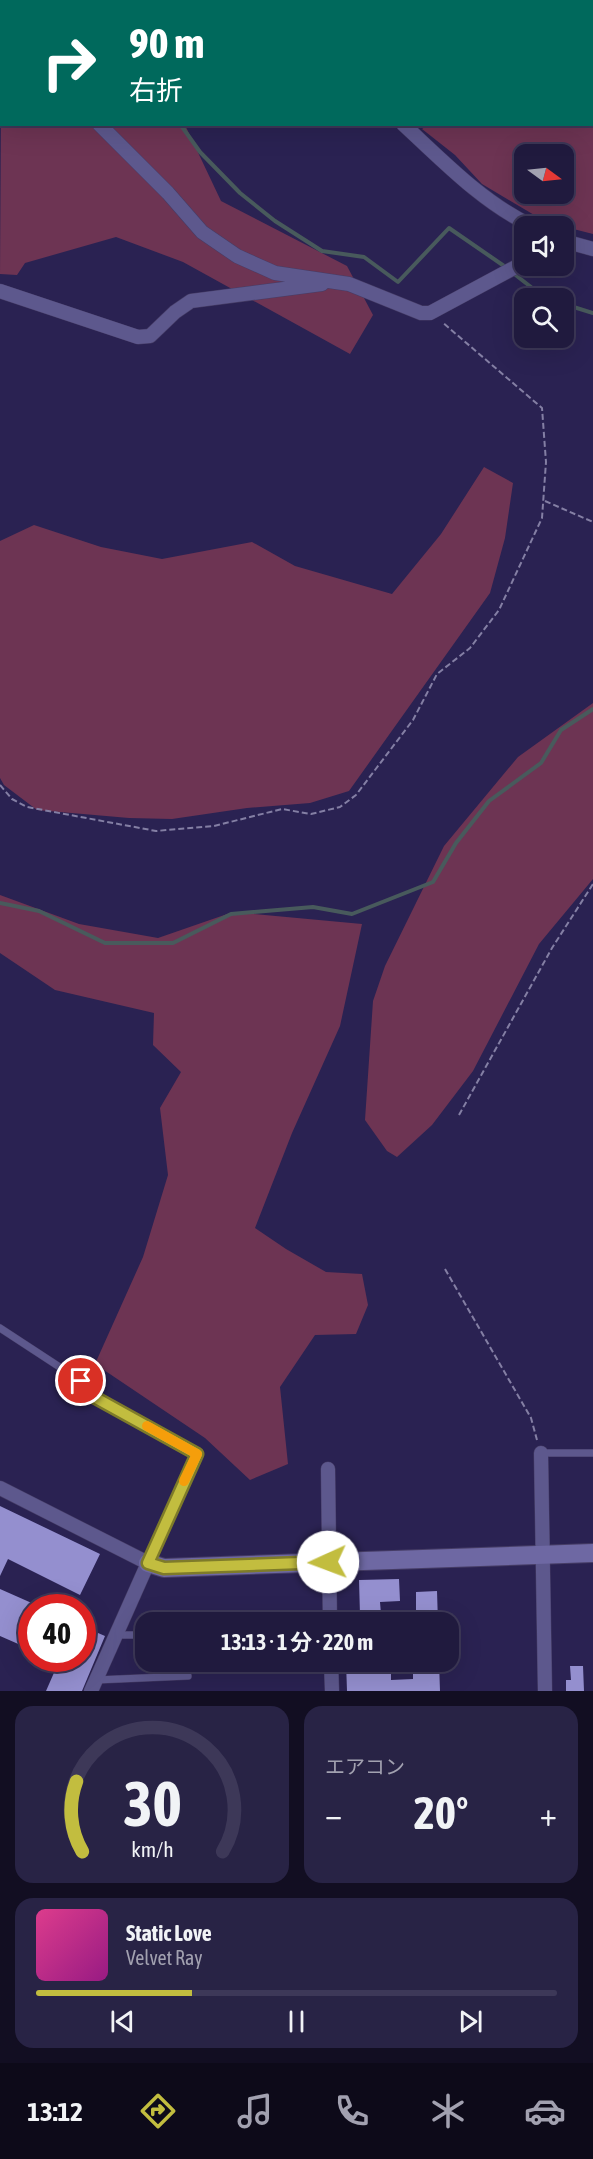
<!DOCTYPE html>
<html lang="ja">
<head>
<meta charset="utf-8">
<style>
  :root { --surface:#201a3e; --page:#282345; --text:#f1f3f6; --muted:#a2a1b0; --line:#3d3858; --accent:#c2bd3f }
  body { margin:0; font-family:"Asap Condensed","Noto Sans JP",sans-serif; background:var(--page); color:var(--text); height:100vh; display:flex; flex-direction:column; font-size:22px; white-space:nowrap }
  * { box-sizing:border-box; margin:0 }
  p { font-size:20px; color:var(--muted) }
  .icon { flex:none; width:33px; height:33px; fill:none; stroke:currentColor; stroke-width:2; stroke-linecap:round; stroke-linejoin:round }
  .map { position:relative; height:1691px; overflow:hidden }
  .drawer { display:flex; flex-direction:column; gap:15px; padding:15px; background:#120e22; flex:1 }
  .drawer>* { flex:none }
  .hud { position:absolute; left:0px; top:0px; width:594px; height:126px; box-shadow:0 6px 24px #0002,0 0 0 2px var(--line); background:#00695c; color:#fff; overflow:hidden }
  .needle { width:39px; rotate:105deg }
  .tools { position:absolute; left:514px; top:144px; display:grid; gap:12px }
  .tools a { display:grid; place-items:center; width:60px; height:60px; border-radius:12px; background:var(--surface); box-shadow:0 6px 24px #0002,0 0 0 2px var(--line); font-size:30px }
  .speed { position:absolute; left:18px; top:1594px; display:flex; gap:12px; font-size:30px; font-weight:700; text-align:center }
  .speed>* { display:grid; place-content:center; width:78px; height:78px; border-radius:50%; background:var(--surface); box-shadow:0 6px 24px #0002,0 0 0 2px var(--line); line-height:1 }
  .speed .limit { border:9px solid #d22; background:#fff; color:#111 }
  .pin { position:absolute; display:grid; place-items:center; width:51px; height:51px; color:#fff; margin:-26px; border:3px solid #fff; border-radius:50%; box-shadow:0 2px 6px #0007 }
  .me { position:absolute; width:66px; margin:-33px; rotate:268deg; stroke-linejoin:round; filter:drop-shadow(0 0 4px #0008) }
  .turn { display:flex; align-items:center; gap:21px; height:126px; padding:0 30px; font-size:27px }
  .turn .icon { width:78px; height:78px; stroke-width:2.5 }
  .turn b { display:block; font-size:42px; line-height:51px }
  .big { font-size:45px; font-weight:700; line-height:1.1 }
  .drawer .tile { flex:1; display:flex; flex-direction:column; justify-content:center; gap:9px; min-width:0; padding:0 21px; border-radius:18px; background:var(--page) }
  .drawer .dial { align-items:center; gap:0 }
  .dial svg { height:156px; overflow:visible; fill:none; stroke:var(--line); stroke-width:7; stroke-linecap:round; text-anchor:middle }
  .dial text { fill:var(--text); stroke:none }
  .song { display:flex; align-items:center; gap:18px }
  .cover { width:72px; height:72px; border-radius:9px; background:linear-gradient(135deg,hsl(330 70% 55%),hsl(310 70% 35%)) }
  .played { height:6px; border-radius:3px; background:linear-gradient(90deg,var(--accent) 30%,var(--line) 30%) }
  .keys { display:flex; justify-content:space-around; direction:ltr }
  .heat { display:flex; justify-content:space-between; align-items:center; font-size:33px; direction:ltr }
  .drawer .tiles { flex:1; display:grid; gap:15px; grid-template-columns:1fr 1fr }
  .tile:last-child { grid-column:span 2 }
  .trip { position:absolute; left:135px; top:1612px; width:324px; height:60px; border-radius:18px; background:var(--surface); box-shadow:0 6px 24px #0002,0 0 0 2px var(--line); font-weight:700; line-height:60px; text-align:center }
  .menu { display:flex; height:96px; justify-content:space-around; align-items:center; background:#0d0a19; color:var(--muted) }
  .menu .icon { width:42px; height:42px }
  .menu .selected { color:var(--accent) }
  .menu b { font-size:27px; color:var(--text) }
  .map>svg:first-child { display:block }
</style>
</head>
<body>
<div class="map">
<svg width="593" height="1691" viewBox="0 0 593 1691">
  <rect width="100%" height="100%" fill="#2a2252"/>
  <!-- green -->
  <path fill="#6d3453" fill-rule="evenodd" d="M 424,0 L 593,0 L 593,234 L 546,222 L 482,184 L 455,155 L 422,129 L 429,124 L 592,124 L 592,2 L 421,1 ZM 564,154 L 564,194 L 525,194 L 525,154 Z
    M 1,104 L 2,124 L 185,125 L 221,201 L 347,266 L 373,315 L 350,354 L 183,262 L 116,237 L 25,263 L 17,275 L 0,274 Z
    M 484,467 L 513,483 L 505,538 L 490,593 L 349,791 L 310,803 L 247,808 L 172,819 L 129,818 L 37,810 L 4,785 L 0,778 L 0,541 L 34,525 L 101,547 L 162,559 L 252,542 L 295,566 L 392,594 L 441,534 Z
    M 593,703 L 593,879 L 539,944 L 473,1071 L 432,1125 L 397,1157 L 387,1151 L 365,1120 L 373,1001 L 385,966 L 444,846 L 518,757 Z
    M 0,895 L 79,924 L 158,938 L 233,912 L 362,924 L 340,1026 L 292,1133 L 255,1228 L 286,1249 L 326,1272 L 362,1274 L 368,1305 L 356,1334 L 315,1335 L 280,1387 L 288,1464 L 250,1480 L 205,1438 L 95,1364 L 143,1257 L 168,1175 L 160,1108 L 181,1072 L 153,1045 L 154,1013 L 55,990 L 0,953 Z"/>
  <g fill="none" stroke-linecap="round" stroke-linejoin="round">
    <!-- stream -->
    <path stroke="#485a5c" stroke-width="4" d="M 159,0 L 159,2
      M 180,124 L 200,152 L 240,193 L 275,221 L 322,251 L 364,257 L 398,282 L 449,228 L 507,268
      M 513,273 L 545,298
      M 564,304 L 593,313
      M 0,903 L 39,911 L 105,943 L 173,943 L 231,914 L 313,907 L 352,914 L 433,882 L 456,843 L 489,801 L 541,763 L 561,730 L 593,709"/>
  </g>
  <!-- building -->
  <path fill="#948fcf" d="M 0,1506 L 100,1554 L 80,1595 L 8,1559 L 0,1576 Z
    M 399,1579 L 400,1601 L 380,1602 L 381,1614 L 360,1615 L 359,1580 Z
    M 0,1589 L 43,1608 L 32,1608 L 32,1650 L 0,1636 Z
    M 437,1591 L 438,1623 L 416,1623 L 416,1592 Z
    M 82,1626 L 105,1636 L 82,1691 L 46,1691 L 60,1659 L 82,1659 Z
    M 346,1662 L 391,1662 L 391,1680 L 413,1679 L 413,1662 L 439,1662 L 440,1691 L 347,1691 Z
    M 570,1666 L 583,1666 L 584,1691 L 566,1691 L 566,1680 L 571,1680 Z"/>
  <g fill="none" stroke-linecap="round" stroke-linejoin="round">
    <defs>
      <path id="lane" d="M 0,1328 L 81,1381 L 94,1397 L 197,1454 L 148,1563
        M 541,1453 L 593,1453
        M 116,1635 L 146,1635
        M 96,1680 L 188,1676"/>
      <path id="street" d="M 313,0 L 313,2
        M 0,92 L 2,91
        M 99,124 L 168,193 L 202,232 L 237,256 L 275,273 L 349,284 L 421,313 L 430,313 L 525,262
        M 403,124 C 443,161 483,203 532,226
        M 564,241 L 593,249
        M 0,291 L 138,337 L 150,336 L 175,312 L 191,301 L 322,284
        M 541,1453 L 545,1691
        M 328,1469 L 330,1623
        M 0,1488 L 148,1563 L 91,1691
        M 331,1662 L 332,1691"/>
      <path id="secondary" d="M 148,1563 L 164,1568 L 593,1553"/>
    </defs>
    <!-- lane casing -->
    <use href="#lane" stroke="#463d66" stroke-width="8"/>
    <!-- street casing -->
    <use href="#street" stroke="#463d66" stroke-width="15"/>
    <!-- secondary casing -->
    <use href="#secondary" stroke="#463d66" stroke-width="20"/>
    <!-- path -->
    <path stroke="#847fa4" stroke-width="2" stroke-dasharray="6 3" stroke-linecap="butt" d="M 545,501 L 593,522
      M 0,785 L 12,799 L 27,807 L 156,831 L 214,826 L 282,809 L 311,814 L 340,807 L 356,795 L 413,720 L 437,674 L 470,648 L 499,610 L 542,518 L 546,462 L 542,408 L 442,322
      M 459,1115 L 552,948 L 593,884
      M 445,1269 L 531,1418 L 537,1440"/>
    <!-- lane -->
    <use href="#lane" stroke="#5d588d" stroke-width="7"/>
    <!-- street -->
    <use href="#street" stroke="#5d588d" stroke-width="14"/>
    <!-- secondary -->
    <use href="#secondary" stroke="#6e68a3" stroke-width="18"/>
  </g>
  <g fill="none" stroke-linecap="round" stroke-linejoin="round">
    <defs>
      <path id="route" d="M 81,1381 L 94,1397 L 197,1454 L 148,1563 L 164,1568 L 328,1562"/>
    </defs>
    <!-- route casing -->
    <use href="#route" stroke="#7e7b29" stroke-width="15"/>
    <!-- route -->
    <use href="#route" stroke="#c2bd3f" stroke-width="10"/>
    <!-- slow -->
    <path stroke="#f59e0b" stroke-width="10" d="M 147,1426 L 197,1454 L 184,1481"/>
  </g>
</svg>
<div class="tools">
<a><svg class="needle" viewBox="-14 -14 28 28"><path d="M0-13l5 13h-10z" fill="#e53935"/><path d="M0 13l5-13h-10z" fill="#a2a1b0"/></svg></a>
<a><svg class="icon" aria-label="sound" viewBox="0 0 24 24"><path d="M4 9h4l5-4v14l-5-4H4zM17 9q2 3 0 6"/></svg></a>
<a><svg class="icon" aria-label="search" viewBox="0 0 24 24"><circle cx="10" cy="10" r="6"/><path d="M15 15l6 6"/></svg></a>
</div>
<div class="speed"><div class="limit">40</div></div>
<div class="pin" style="left:81px;top:1381px;background:#d93025"><svg class="icon" aria-label="arrive" viewBox="0 0 24 24"><path d="M6 21V4h12l-3 4 3 4H6"/></svg></div>
<svg class="me" style="left:328px;top:1562px" viewBox="-20 -20 40 40"><circle r="19" fill="#fff"/><path d="M0-13L10 11 0 6-10 11z" fill="#c2bd3f"/></svg>
<div class="trip">13:13 · 1 分 · 220 m</div>
<div class="hud">
<div class="turn"><svg class="icon" aria-label="right" viewBox="0 0 24 24"><path d="M7 20v-9h11M14 6l5 5-5 5"/></svg><div><b>90 m</b>右折</div></div>
</div>
</div>
<section class="drawer">
<div class="tiles">
<div class="tile dial"><svg viewBox="0 0 100 80">
<path d="M14 69A42 42 0 1 1 86 69"/>
<path d="M14 69A42 42 0 0 1 11 33" stroke="#c2bd3f"/>
<text x="50" y="56" font-size="32" font-weight="700">30</text>
<text x="50" y="72" font-size="11">km/h</text>
</svg></div>
<div class="tile"><p>エアコン</p>
<div class="heat"><a>−</a><b class="big">20°</b><a>+</a></div>
</div>
<div class="tile">
<div class="song"><i class="cover"></i><div><b>Static Love</b><p>Velvet Ray</p></div></div>
<div class="played"></div>
<div class="keys"><svg class="icon" aria-label="previous" viewBox="0 0 24 24"><path d="M18 5L8 12l10 7zM5 5v14"/></svg><svg class="icon" aria-label="pause" viewBox="0 0 24 24"><path d="M8 5v14M16 5v14"/></svg><svg class="icon" aria-label="next" viewBox="0 0 24 24"><path d="M6 5l10 7-10 7zM19 5v14"/></svg></div>
</div>
</div>
</section>
<nav class="menu">
<b>13:12</b>
<svg class="icon selected" aria-label="directions" viewBox="0 0 24 24"><path d="M12 3l9 9-9 9-9-9zM9 14v-3h6M13 9l2 2-2 2"/></svg>
<svg class="icon" aria-label="music" viewBox="0 0 24 24"><path d="M9 18V5l10-2v13"/><circle cx="6" cy="18" r="3"/><circle cx="16" cy="16" r="3"/></svg>
<svg class="icon" aria-label="phone" viewBox="0 0 24 24"><path d="M5 4h4l2 5-3 2q2 4 5 5l2-3 5 2v4C11 20 4 13 5 4z"/></svg>
<svg class="icon" aria-label="climate" viewBox="0 0 24 24"><path d="M12 3v18M4 7l16 10M4 17L20 7"/></svg>
<svg class="icon" aria-label="car" viewBox="0 0 24 24"><path d="M5 17H2v-5l4-1 3-4h7l3 4 3 1v5h-3M9 17h6M6 11h13"/><circle cx="7" cy="17" r="2"/><circle cx="17" cy="17" r="2"/></svg>
</nav>
</body>
</html>
